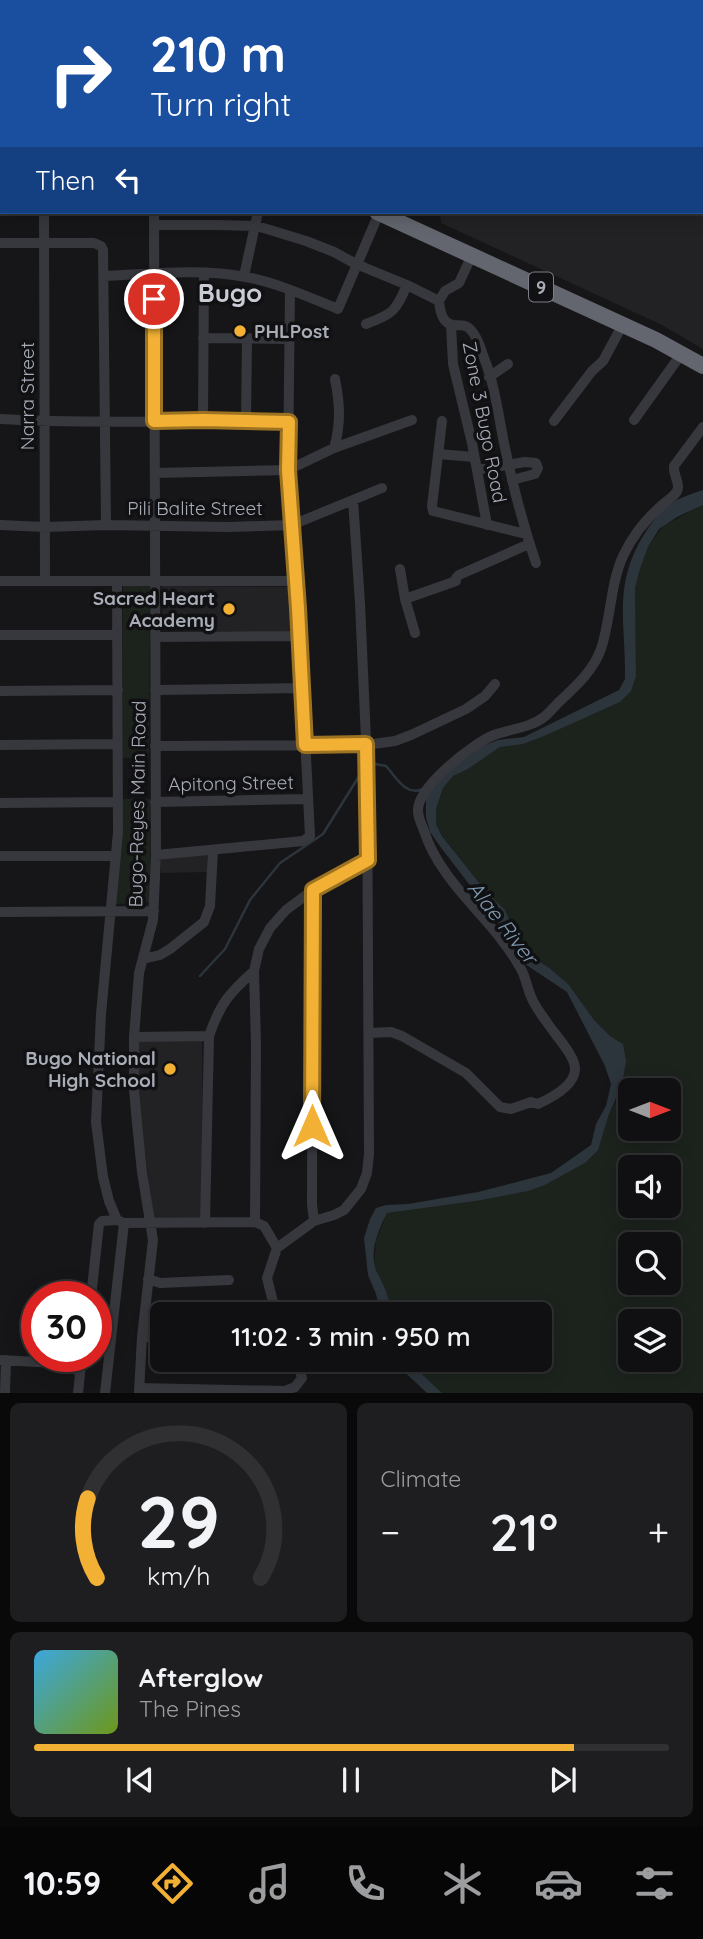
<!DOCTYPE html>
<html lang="en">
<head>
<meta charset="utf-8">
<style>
  :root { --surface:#101012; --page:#1e1e20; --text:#f1f3f6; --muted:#9c9d9f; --line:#303032; --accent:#f2b134 }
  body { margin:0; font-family:Quicksand,sans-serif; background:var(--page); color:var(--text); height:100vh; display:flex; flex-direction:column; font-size:26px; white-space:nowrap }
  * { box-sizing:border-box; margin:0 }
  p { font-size:23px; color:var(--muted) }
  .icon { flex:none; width:38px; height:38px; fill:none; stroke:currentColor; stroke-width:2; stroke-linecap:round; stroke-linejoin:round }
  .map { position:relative; height:1393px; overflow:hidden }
  .panel { display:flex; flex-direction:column; gap:10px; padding:10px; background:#09090a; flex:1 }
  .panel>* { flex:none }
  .banner { position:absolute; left:0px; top:0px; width:704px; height:214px; box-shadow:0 4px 18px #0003,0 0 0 2px var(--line); background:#1a4fa0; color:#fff; overflow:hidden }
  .needle { width:46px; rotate:90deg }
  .tools { position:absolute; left:618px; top:1078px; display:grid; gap:14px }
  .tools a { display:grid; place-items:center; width:63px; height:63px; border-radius:10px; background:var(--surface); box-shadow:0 4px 18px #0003,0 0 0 2px var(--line); font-size:35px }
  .speed { position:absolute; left:21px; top:1281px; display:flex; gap:14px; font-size:35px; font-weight:700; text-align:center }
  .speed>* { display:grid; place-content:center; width:91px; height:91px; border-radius:50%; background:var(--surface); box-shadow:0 4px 18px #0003,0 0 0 2px var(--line); line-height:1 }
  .speed .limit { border:10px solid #d22; background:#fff; color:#111 }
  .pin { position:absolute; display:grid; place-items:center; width:60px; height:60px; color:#fff; margin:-30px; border:4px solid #fff; border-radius:50%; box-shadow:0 2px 7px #0007 }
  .me { position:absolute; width:77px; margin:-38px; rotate:0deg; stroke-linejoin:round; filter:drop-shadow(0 0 5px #0008) }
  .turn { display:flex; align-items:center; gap:24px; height:147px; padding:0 35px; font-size:32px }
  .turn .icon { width:91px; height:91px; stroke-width:2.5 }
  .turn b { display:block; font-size:49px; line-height:60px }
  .then { display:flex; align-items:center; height:66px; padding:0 35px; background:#0003; gap:14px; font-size:26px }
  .big { font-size:52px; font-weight:600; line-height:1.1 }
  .panel .widget { flex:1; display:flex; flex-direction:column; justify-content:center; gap:10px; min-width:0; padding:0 24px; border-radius:10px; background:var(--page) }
  .panel .dial { align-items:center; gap:0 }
  .dial svg { height:182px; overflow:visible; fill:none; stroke:var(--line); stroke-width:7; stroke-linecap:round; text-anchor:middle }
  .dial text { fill:var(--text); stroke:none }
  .song { display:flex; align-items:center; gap:21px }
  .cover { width:84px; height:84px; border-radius:10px; background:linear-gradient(135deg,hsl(200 70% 55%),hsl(80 70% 35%)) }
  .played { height:7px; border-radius:4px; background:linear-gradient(90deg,var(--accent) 85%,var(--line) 85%) }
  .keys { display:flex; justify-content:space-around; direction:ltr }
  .heat { display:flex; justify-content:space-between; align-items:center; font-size:38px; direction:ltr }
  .panel .tiles { flex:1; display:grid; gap:10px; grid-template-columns:1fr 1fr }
  .widget:last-child { grid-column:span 2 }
  .trip { position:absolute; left:150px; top:1302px; width:402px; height:70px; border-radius:10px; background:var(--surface); box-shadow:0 4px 18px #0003,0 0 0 2px var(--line); font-weight:600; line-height:70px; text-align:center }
  .dock { display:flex; height:112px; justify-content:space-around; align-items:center; background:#060607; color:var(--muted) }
  .dock .icon { width:49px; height:49px }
  .dock .selected { color:var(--accent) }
  .dock b { font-size:32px; color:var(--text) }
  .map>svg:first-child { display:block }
</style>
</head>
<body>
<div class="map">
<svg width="703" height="1393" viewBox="0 0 703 1393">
  <rect width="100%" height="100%" fill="#161618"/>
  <!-- built -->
  <path fill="#222225" d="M 0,0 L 690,0 L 692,2 L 2,2 L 2,155 L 0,155 Z
    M 702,16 L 703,19 L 703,349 L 662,325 L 441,223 L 440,212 L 702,212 Z
    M 162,586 L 295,587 L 296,632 L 162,630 Z
    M 207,852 L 207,872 L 161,873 L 161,855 Z
    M 137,1041 L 202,1041 L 204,1221 L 154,1220 L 141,1123 Z"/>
  <!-- green -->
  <path fill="#1c231d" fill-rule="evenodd" d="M 703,505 L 703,1393 L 442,1393 L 407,1360 L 541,1360 L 541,1314 L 391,1314 L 384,1286 L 374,1266 L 376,1241 L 387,1213 L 476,1201 L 545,1185 L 585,1163 L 617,1099 L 623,1044 L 610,1036 L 594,1020 L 548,967 L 529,955 L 520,942 L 505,910 L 484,889 L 444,838 L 436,824 L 436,809 L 443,788 L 453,776 L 468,769 L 500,747 L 526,743 L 620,702 L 636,676 L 635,588 L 640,569 L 648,547 L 663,526 ZM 630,1090 L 668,1090 L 668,1129 L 630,1129 ZM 630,1167 L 668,1167 L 668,1206 L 630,1206 ZM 630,1244 L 668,1244 L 668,1283 L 630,1283 ZM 630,1321 L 668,1321 L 668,1360 L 630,1360 Z
    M 123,583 L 150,583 L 149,758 L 123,758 Z
    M 122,799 L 151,799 L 150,902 L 116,904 Z"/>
  <!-- water -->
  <path fill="#2c353c" d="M 703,490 L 703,505 L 677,517 L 659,529 L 648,547 L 640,569 L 635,588 L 636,676 L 631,691 L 620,702 L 544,736 L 523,744 L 500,747 L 468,769 L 453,776 L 443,788 L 436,809 L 436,824 L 442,836 L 484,889 L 505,910 L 519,941 L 529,955 L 548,967 L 568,984 L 594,1020 L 610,1036 L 623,1044 L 626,1061 L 622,1084 L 608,1117 L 598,1150 L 585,1163 L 545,1185 L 528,1191 L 476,1201 L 387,1213 C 379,1229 370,1249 375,1267 C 376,1272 380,1277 382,1282 C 387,1292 390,1303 391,1314 L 381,1314 L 376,1294 L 368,1275 L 364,1238 L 370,1219 L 376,1208 L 386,1205 L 408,1204 L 478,1192 L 551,1173 L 591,1145 L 596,1124 L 606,1106 L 611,1084 L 605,1066 L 567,992 L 525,964 L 496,919 L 442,849 L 430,832 L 426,817 L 426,798 L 433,782 L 482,746 L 498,740 L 524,737 L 619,690 L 625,679 C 626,623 612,585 645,533 C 663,505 672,500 703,490 Z
    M 395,1360 L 407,1360 L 442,1393 L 427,1393 L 398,1366 Z"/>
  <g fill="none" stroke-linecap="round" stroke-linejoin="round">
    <!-- stream -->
    <path stroke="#2c353c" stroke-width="2.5" d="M 369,768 L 375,764 L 386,766 C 396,777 406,797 423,789
      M 200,976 L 225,949 L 250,900 L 280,863 L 323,834 L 361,773 L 364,771"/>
    <!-- minor -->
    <path stroke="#37383d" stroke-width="10" d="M 44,212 L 45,580
      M 154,225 L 216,225 L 256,226 L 267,229 L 306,241 L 334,252 L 356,264 L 407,285 L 439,301
      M 0,243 L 94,243 L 101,246 L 103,250 L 106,525
      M 472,255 L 459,283 L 445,291 L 439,301 C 440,311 442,324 454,325 C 456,325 463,325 465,326 C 475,329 481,349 484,358 C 495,385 499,419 505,448 C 513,486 523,525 536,563
      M 104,276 C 149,274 202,268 246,277 C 278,283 308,297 338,309 L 379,213
      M 244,276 L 258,212
      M 366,324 C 394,313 395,312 407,285
      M 451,325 L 453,364 L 472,443 L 487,525
      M 203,338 L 290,339
      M 489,377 L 508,364
      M 0,419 C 96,425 193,419 289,422
      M 203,420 L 204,273
      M 634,420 L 682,353
      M 246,421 L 247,338
      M 442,421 L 432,506 L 433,511 L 526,534
      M 554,421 L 592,371 L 603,361 L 623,324
      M 334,448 C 341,424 340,404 335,379
      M 438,454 L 474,457
      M 477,470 L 525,462 L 536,463 L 538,468 L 535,474 L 512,480
      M 155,473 L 288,470 L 334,448 L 412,420
      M 0,525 L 45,527 L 106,525 L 228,527 L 292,525 L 382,488
      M 400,569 L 405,599 L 415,633
      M 0,581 L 297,581
      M 117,582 L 118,832 L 101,1014 L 96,1122 L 103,1177 L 109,1201 L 117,1220 L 124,1223 L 255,1222
      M 405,599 L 456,581 L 456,578 L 459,575 L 529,544
      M 0,635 L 117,635
      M 155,637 L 300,636
      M 155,690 L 303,688
      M 0,691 L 118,690
      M 0,745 L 118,744
      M 155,746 L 366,745 L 395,741 L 411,735 L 466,709 L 485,696 L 495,684
      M 155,802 L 308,799
      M 0,803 L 118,802
      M 156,855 L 303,841 L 310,836 L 300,636 L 288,470 L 290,290
      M 0,856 L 116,856
      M 313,890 L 312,1204 L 314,1221
      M 0,912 L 154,911
      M 143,959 L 160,955 L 170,949 L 204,922 L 210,906 L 213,850
      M 369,1033 L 391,1032 L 402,1036 L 466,1073 L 500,1107 L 511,1109 L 531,1102 L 538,1104 C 551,1098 574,1086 575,1070 C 576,1056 554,1034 546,1021 C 540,1013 533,1003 530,994 C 527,986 525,976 521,969 C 494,919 442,886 424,831 C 422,825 418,818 418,811 C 416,788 473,743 494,735 C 510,729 530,728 544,717 C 549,713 554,707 559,702 C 576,686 593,671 601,649 C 611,619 610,585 623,556 C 632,537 646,519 661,506 C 667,500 678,495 678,487 C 678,479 673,474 674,466 L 703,427
      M 134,1037 L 209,1036
      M 205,1223 L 209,1036 C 220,1004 229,993 254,971
      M 277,1248 L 264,1226 L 255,1222 L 256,1045 L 254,971 L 259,949 L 270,928 L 286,910 L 313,890 L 368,860
      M 148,1279 L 160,1283 L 229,1280
      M 91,1297 L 99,1224 L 102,1221 L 117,1220
      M 276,1314 L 267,1278 L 277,1248 L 314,1221 L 334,1215 L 344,1210 L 361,1189 L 367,1173 L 369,1154 L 367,763 L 360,603 L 353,500
      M 142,1337 L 163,1337
      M 0,1360 L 56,1363 L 80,1371
      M 139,1388 L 285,1391 L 295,1387 L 302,1378 L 297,1360
      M 5,1393 L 6,1360
      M 78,1393 L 82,1356
      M 105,1393 L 124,1223
      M 139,1393 L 142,1337 L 153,1240 L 142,1172 L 137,1123 L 134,1089 L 134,1037 L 139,973 L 153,920 L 156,855 L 154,212"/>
    <!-- highway -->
    <path stroke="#63666e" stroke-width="16" d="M 0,168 L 2,168
      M 377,212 L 656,340 L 703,366"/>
  </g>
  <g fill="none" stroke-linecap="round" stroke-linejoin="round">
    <defs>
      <path id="route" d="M 154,299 L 154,421 L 203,420 L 289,422 L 288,470 L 298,608 L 305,745 L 366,744 L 368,860 L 313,890 L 312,1126"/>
    </defs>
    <!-- route casing -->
    <use href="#route" stroke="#9d7322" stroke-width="18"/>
    <!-- route -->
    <use href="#route" stroke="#f2b134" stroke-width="12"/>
  </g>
  <!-- markers -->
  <g fill="#f2b134" stroke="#111113" stroke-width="2.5">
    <circle cx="240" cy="331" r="7"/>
    <circle cx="229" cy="609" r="7"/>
    <circle cx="170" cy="1069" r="7"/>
  </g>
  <g text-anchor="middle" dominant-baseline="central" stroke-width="7" stroke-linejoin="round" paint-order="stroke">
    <!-- shield labels -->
    <rect fill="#111113" stroke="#7b7e86" stroke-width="2" x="529" y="272.5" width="24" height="29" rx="5"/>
    <g font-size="18" font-weight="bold" fill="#a8adb8">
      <text x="541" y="287">9</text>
    </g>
    <!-- poi labels -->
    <g font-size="19" font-weight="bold" fill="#a8adb8" stroke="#111113" text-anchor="end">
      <text x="254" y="331" text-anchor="start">PHLPost</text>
      <text x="215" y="598">Sacred Heart<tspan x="215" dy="22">Academy</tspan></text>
      <text x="156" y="1058">Bugo National<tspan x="156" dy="22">High School</tspan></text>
    </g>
    <!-- street labels -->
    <g font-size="19" fill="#a8adb8" stroke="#111113">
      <text transform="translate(27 396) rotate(-90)">Narra Street</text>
      <text transform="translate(485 422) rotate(79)">Zone 3 Bugo Road</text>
      <text x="195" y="508">Pili Balite Street</text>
      <text transform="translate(231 783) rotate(-1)">Apitong Street</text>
      <text transform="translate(137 804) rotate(-89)">Bugo-Reyes Main Road</text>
    </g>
    <!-- water labels -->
    <g font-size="21" font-style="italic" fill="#7f9bb3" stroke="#111113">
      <text transform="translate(503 922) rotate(52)">Alae River</text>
    </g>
    <!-- district labels -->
    <g font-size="26" font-weight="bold" fill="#c9ccd4" stroke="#111113">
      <text x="230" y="292">Bugo</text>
    </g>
  </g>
</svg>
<div class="tools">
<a><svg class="needle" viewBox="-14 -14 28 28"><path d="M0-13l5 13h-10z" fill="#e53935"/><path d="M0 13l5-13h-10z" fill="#9c9d9f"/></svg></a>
<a><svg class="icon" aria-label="sound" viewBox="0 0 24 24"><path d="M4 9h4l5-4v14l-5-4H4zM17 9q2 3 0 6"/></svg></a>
<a><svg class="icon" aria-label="search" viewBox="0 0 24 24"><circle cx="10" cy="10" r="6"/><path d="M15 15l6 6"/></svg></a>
<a><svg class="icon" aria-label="layers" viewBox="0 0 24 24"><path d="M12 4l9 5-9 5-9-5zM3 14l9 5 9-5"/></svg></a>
</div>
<div class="speed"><div class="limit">30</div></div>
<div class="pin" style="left:154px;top:299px;background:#d93025"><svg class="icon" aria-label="arrive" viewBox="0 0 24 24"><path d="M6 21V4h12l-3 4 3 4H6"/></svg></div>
<svg class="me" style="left:312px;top:1126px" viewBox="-20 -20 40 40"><path d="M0-17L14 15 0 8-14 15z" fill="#f2b134" stroke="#fff" stroke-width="4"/></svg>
<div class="trip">11:02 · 3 min · 950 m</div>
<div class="banner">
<div class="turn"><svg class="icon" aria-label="right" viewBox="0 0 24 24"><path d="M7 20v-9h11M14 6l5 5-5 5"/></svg><div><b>210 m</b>Turn right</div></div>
<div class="then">Then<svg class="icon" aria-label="left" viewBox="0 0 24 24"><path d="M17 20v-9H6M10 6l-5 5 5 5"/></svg></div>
</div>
</div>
<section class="panel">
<div class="tiles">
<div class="widget dial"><svg viewBox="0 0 100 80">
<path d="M14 69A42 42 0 1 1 86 69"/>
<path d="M14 69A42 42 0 0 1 10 34" stroke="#f2b134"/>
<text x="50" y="56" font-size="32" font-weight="700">29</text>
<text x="50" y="72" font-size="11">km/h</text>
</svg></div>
<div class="widget"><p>Climate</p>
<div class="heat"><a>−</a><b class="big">21°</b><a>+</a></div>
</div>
<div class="widget">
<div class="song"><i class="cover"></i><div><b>Afterglow</b><p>The Pines</p></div></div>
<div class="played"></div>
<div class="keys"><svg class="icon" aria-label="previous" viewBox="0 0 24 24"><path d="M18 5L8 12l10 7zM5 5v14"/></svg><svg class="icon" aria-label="pause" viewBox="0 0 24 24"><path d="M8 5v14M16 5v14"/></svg><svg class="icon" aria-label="next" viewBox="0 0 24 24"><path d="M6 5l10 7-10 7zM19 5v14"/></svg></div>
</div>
</div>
</section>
<nav class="dock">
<b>10:59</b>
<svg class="icon selected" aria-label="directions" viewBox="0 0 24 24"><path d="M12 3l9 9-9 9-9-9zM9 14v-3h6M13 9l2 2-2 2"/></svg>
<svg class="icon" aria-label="music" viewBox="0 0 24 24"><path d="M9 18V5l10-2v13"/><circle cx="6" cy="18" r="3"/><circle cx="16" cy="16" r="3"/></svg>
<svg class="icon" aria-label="phone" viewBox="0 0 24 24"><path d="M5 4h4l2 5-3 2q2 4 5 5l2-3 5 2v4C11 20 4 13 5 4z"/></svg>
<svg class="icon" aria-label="climate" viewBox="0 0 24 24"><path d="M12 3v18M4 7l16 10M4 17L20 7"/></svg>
<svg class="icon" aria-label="car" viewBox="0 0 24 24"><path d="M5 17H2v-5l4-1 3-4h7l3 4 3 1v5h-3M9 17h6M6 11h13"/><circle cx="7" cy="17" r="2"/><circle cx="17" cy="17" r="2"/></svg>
<svg class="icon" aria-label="filters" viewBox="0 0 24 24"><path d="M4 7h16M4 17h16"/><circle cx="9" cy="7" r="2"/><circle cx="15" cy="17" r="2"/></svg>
</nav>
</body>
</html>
